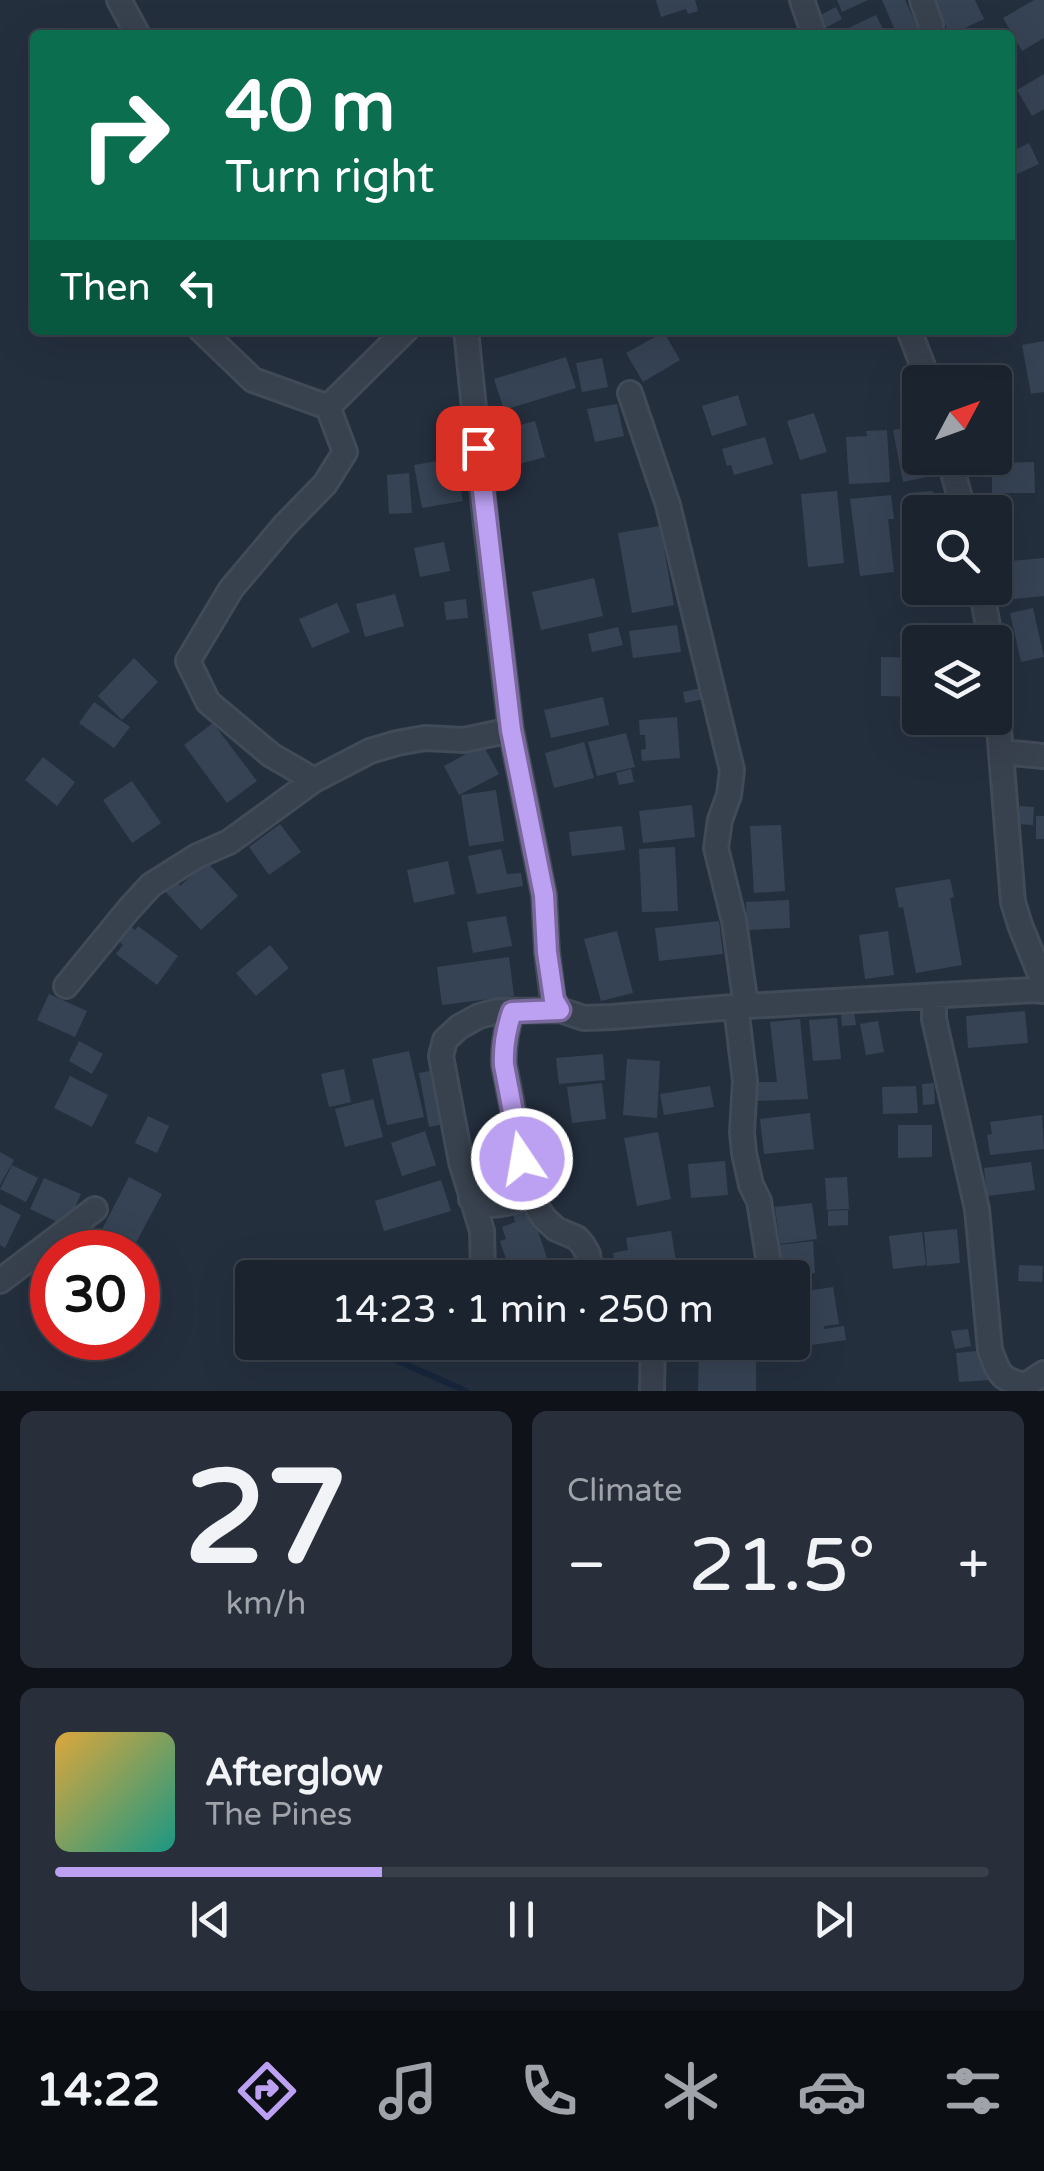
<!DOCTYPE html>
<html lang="en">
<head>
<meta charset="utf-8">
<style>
  :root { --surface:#1b232e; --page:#282f3a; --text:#f1f3f6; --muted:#a0a4aa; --line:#39404a; --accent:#bca0f2 }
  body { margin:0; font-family:"Varela Round",sans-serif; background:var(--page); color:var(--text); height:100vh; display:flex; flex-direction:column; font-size:38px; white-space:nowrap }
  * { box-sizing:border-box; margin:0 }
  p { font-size:32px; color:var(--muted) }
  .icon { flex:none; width:55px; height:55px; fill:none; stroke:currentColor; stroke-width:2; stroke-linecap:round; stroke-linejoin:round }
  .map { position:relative; height:1391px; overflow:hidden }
  .details { display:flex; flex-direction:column; gap:20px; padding:20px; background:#0f1319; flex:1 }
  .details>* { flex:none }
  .top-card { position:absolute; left:30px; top:30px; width:985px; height:305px; border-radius:10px; box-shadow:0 10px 40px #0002,0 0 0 2px var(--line); background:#0b6e4f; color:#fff; overflow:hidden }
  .needle { width:65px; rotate:49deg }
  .buttons { position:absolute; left:902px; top:365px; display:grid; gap:20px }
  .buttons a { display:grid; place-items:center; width:110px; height:110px; border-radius:10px; background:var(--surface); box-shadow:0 10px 40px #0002,0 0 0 2px var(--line); font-size:50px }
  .speed { position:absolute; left:30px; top:1230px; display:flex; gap:20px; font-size:50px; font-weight:700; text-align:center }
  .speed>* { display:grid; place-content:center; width:130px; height:130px; border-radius:50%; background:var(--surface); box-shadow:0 10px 40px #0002,0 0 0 2px var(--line); line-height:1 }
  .speed .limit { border:15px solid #d22; background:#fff; color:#111 }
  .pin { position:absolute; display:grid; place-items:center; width:85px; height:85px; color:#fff; margin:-42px; border-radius:20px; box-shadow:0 5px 15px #0006 }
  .me { position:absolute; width:110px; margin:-55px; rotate:348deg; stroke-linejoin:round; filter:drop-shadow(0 0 8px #0008) }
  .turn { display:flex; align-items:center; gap:35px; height:210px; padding:0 30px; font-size:45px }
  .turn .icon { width:130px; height:130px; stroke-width:2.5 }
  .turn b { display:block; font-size:70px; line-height:85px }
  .then { display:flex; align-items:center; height:95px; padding:0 30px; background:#0003; gap:20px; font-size:38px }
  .big { font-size:75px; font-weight:600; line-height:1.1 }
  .details .widget { flex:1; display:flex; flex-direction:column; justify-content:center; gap:15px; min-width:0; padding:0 35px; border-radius:15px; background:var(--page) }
  .details .dial { align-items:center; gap:0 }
  .dial b { font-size:130px; line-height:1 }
  .song { display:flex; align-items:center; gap:30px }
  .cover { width:120px; height:120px; border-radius:15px; background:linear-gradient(135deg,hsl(40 70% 55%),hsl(170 70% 35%)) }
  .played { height:10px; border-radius:5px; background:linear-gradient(90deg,var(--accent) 35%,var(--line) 35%) }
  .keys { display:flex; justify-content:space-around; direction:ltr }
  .heat { display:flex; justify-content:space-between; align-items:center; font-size:55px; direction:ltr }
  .details .tiles { flex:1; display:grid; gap:20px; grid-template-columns:1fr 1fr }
  .widget:last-child { grid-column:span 2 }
  .trip { position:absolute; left:235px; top:1260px; width:575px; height:100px; border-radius:10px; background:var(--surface); box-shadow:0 10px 40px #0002,0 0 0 2px var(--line); font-weight:600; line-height:100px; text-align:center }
  .tab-bar { display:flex; height:160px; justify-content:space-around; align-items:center; background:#0b0e12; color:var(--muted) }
  .tab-bar .icon { width:70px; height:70px }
  .tab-bar .current { color:var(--accent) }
  .tab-bar b { font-size:45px; color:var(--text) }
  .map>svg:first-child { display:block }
</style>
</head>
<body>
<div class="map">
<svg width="1044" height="1391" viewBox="0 0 1044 1391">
  <rect width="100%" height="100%" fill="#242f3e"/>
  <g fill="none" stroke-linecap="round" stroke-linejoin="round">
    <!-- stream -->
    <path stroke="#17263c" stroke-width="6" d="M 355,1342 L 466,1391"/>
  </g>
  <!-- building -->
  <path fill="#364354" d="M 656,0 L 695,0 L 698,11 L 688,14 L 686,9 L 661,17 Z
    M 837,0 L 868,0 L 842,12 Z
    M 882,0 L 905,0 L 920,32 L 914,35 L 897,35 Z
    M 933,0 L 975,0 L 984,19 L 950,35 Z
    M 1034,0 L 1044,0 L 1044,38 L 1022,51 L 1003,18 Z
    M 836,7 L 842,19 L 823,29 L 817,17 Z
    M 876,15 L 886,35 L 844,35 L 842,31 Z
    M 1044,74 L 1044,109 L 1032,116 L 1017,90 Z
    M 1029,143 L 1039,164 L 1013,176 L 1010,170 L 1010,152 Z
    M 664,332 L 680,360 L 643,382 L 626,353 Z
    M 1044,341 L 1044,392 L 1031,394 L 1022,345 Z
    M 566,357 L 576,388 L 504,410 L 494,379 Z
    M 602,358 L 608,387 L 582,392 L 576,363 Z
    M 738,395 L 747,425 L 712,436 L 702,406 Z
    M 617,404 L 624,436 L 595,442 L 587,409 Z
    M 814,413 L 827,452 L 800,460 L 787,421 Z
    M 535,421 L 545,457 L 508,467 L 498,431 Z
    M 920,425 L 920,458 L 932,458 L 936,475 L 903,482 L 893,430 Z
    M 887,430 L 890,482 L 849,484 L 846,437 L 867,436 L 866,431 Z
    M 765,437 L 773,464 L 734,475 L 731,465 L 727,466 L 722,449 Z
    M 455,458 L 463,501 L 422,508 L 414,465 Z
    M 1034,462 L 1035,493 L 992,493 L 992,463 Z
    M 409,473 L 412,513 L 389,514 L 387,475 Z
    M 837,491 L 844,563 L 808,567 L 801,494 Z
    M 933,491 L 935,505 L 941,504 L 942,512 L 920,512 L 920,546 L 907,548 L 903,508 L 910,507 L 908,493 Z
    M 891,495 L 894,519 L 888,519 L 894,572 L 860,576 L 850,499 Z
    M 660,526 L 674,605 L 632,613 L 618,533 Z
    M 444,542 L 450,571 L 420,577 L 414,548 Z
    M 1044,558 L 1044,596 L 1013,599 L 1009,561 Z
    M 594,578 L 603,616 L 541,630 L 532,592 Z
    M 395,594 L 404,626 L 365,637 L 356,604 Z
    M 466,599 L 468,618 L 446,620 L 444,602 Z
    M 337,603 L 350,632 L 312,648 L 299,619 Z
    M 1033,608 L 1044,657 L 1021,662 L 1010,613 Z
    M 677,625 L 681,652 L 633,658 L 629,631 Z
    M 618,627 L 623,645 L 592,652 L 588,634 Z
    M 881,657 L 920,658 L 920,697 L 881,696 Z
    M 134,658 L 158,682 L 122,720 L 98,696 Z
    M 701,688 L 703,699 L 685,703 L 683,692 Z
    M 603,697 L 609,725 L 551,738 L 544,710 Z
    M 94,702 L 130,727 L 114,748 L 79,723 Z
    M 677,717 L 680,758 L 642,761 L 641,750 L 646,749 L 645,735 L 640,735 L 639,720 Z
    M 213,723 L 257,781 L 227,803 L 184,745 Z
    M 626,733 L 635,767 L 597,776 L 588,742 Z
    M 584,742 L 594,778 L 554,788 L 545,753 Z
    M 483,745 L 499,774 L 459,795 L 444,766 Z
    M 43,757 L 75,782 L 57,806 L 25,780 Z
    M 631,769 L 634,782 L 619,785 L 616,773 Z
    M 132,781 L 161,823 L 132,843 L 103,800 Z
    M 496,790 L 504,841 L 469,846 L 461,795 Z
    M 692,805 L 695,837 L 643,843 L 639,811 Z
    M 1020,806 L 1034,807 L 1033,825 L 1015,824 L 1016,813 L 1019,813 Z
    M 1036,816 L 1044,816 L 1044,839 L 1036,839 Z
    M 280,824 L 301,852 L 269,875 L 249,847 Z
    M 781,825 L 785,891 L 754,893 L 750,826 Z
    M 622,826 L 625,850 L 572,856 L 569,832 Z
    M 675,847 L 678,911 L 642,912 L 639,849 Z
    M 501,849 L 507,874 L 521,873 L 523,886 L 477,894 L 468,856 Z
    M 448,861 L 455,894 L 414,903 L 407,870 Z
    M 207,862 L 238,896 L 201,930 L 163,889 L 174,879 L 180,886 Z
    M 950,879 L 954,897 L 950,898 L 962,965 L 916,973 L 903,907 L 899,908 L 895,888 Z
    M 789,900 L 790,928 L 747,930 L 746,902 Z
    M 506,916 L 512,946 L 473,953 L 467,922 Z
    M 719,921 L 723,954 L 659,961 L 655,928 Z
    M 138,926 L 178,956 L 157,985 L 116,954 L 123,945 L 120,942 L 131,927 L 135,930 Z
    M 617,931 L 633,993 L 601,1001 L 584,939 Z
    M 888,931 L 894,975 L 865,979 L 859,935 Z
    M 270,945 L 289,968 L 256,996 L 236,973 Z
    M 509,957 L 514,996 L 442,1005 L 437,967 Z
    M 49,994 L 87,1011 L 75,1037 L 37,1020 Z
    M 1025,1011 L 1028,1043 L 968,1048 L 966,1016 Z
    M 854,1012 L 856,1025 L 842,1026 L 841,1013 Z
    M 837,1018 L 841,1059 L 813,1061 L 809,1020 Z
    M 800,1019 L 808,1099 L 754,1101 L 753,1082 L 777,1082 L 770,1022 Z
    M 878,1021 L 884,1052 L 866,1055 L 860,1024 Z
    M 79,1041 L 103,1054 L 92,1074 L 69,1061 Z
    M 409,1051 L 424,1117 L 387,1125 L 372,1059 Z
    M 603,1054 L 605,1080 L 559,1084 L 556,1058 Z
    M 627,1059 L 660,1061 L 657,1118 L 623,1115 Z
    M 344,1069 L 351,1102 L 329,1107 L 321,1074 Z
    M 435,1070 L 445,1124 L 429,1127 L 419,1073 Z
    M 70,1076 L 108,1095 L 92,1127 L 54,1108 Z
    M 602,1083 L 606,1119 L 572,1123 L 567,1087 Z
    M 934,1083 L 935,1104 L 923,1105 L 922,1084 Z
    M 710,1086 L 714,1107 L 664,1115 L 660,1094 Z
    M 916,1086 L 918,1113 L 883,1114 L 882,1087 Z
    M 373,1099 L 383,1137 L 345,1147 L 335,1109 Z
    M 810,1113 L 814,1149 L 764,1154 L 760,1119 Z
    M 1042,1115 L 1044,1149 L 990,1155 L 987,1135 L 992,1134 L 990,1122 Z
    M 148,1116 L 169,1126 L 157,1153 L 135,1143 Z
    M 898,1125 L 932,1125 L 932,1157 L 898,1158 Z
    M 425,1131 L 436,1165 L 402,1176 L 391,1143 Z
    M 658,1132 L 671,1199 L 637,1206 L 624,1138 Z
    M 0,1152 L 14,1160 L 0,1185 Z
    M 725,1161 L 728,1195 L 691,1198 L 688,1164 Z
    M 1031,1162 L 1035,1190 L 987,1196 L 984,1168 Z
    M 12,1165 L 38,1178 L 26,1202 L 0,1189 Z
    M 129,1177 L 162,1194 L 131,1252 L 123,1252 L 97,1239 Z
    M 847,1177 L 849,1209 L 827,1210 L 825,1178 Z
    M 44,1178 L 81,1194 L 66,1226 L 30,1209 Z
    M 441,1180 L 451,1211 L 384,1231 L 375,1201 Z
    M 812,1203 L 817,1239 L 780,1244 L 775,1207 Z
    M 0,1204 L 21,1215 L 5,1248 L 0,1245 Z
    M 527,1209 L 529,1217 L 533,1216 L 549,1264 L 512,1277 L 500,1241 L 506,1239 L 502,1227 L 515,1222 L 513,1214 Z
    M 848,1210 L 848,1225 L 828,1226 L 828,1211 Z
    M 957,1229 L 960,1263 L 927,1266 L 924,1232 Z
    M 671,1231 L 679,1278 L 659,1278 L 655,1261 L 637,1266 L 640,1278 L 604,1278 L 602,1265 L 615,1263 L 613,1253 L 628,1250 L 626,1238 Z
    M 922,1232 L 926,1265 L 893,1269 L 889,1236 Z
    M 813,1241 L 815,1273 L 783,1277 L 781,1262 L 772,1263 L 770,1246 Z
    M 1019,1265 L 1043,1266 L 1042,1282 L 1018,1281 Z
    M 833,1287 L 839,1324 L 824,1326 L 824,1329 L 844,1326 L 846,1340 L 804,1346 L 805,1350 L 797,1351 L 793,1325 L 792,1293 Z
    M 968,1329 L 971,1346 L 955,1349 L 951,1331 Z
    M 699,1342 L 756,1342 L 756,1391 L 698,1391 Z
    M 987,1350 L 990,1380 L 959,1382 L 956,1353 Z"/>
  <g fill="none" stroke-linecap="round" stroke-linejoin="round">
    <defs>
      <path id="minor" d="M 119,0 L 138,35
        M 802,0 L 814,35
        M 922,0 L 931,25 L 929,35
        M 201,330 L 253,380 L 328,407 L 406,330
        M 466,330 L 486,526 L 511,730 L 544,895 L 547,952 L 553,1000 L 560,1010
        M 909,330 L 929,382
        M 630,393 L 668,505 L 732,770 L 729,795 L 720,820 L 716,848 L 734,921 L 746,1006
        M 949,458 L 964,512
        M 981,588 L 991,642
        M 995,679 L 1013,902 L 1020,925 L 1044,984
        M 1002,752 L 1044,756
        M 314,780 L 271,755 L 208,702 L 188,661 L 231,589 L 285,525 L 325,484 L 345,452 L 328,407
        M 66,986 L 129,909 L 151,885 L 197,856 L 229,842 L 314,780 L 370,751 L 397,743 L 425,738 L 464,740 L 511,730
        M 934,997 L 934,1019 L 977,1209 L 990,1350 C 999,1374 1000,1380 1026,1385 L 1044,1373
        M 736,1007 L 745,1081 L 742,1132 L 744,1153 L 751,1185 L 759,1201 L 770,1270 L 768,1278
        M 512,1012 C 506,1030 503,1046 504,1065 L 530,1196 L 544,1218 L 556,1229 L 577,1238 L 583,1245 L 588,1254 L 591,1278
        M 471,1199 C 494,1210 507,1203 530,1196
        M 483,1274 L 482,1231 L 461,1162 L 441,1056 L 445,1040 L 459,1027 L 479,1016 L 498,1011 L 560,1010 L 584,1018 L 612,1017 L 746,1006 L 1034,990 L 1044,991
        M 0,1281 L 95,1209
        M 652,1391 L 653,1342"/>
    </defs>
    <!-- minor casing -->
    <use href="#minor" stroke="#414a57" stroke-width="28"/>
    <!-- minor -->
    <use href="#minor" stroke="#38414e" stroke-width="22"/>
  </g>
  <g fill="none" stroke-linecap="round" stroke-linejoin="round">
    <defs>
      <path id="route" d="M 478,448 L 511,730 L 544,895 L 547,952 L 554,1000 L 560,1010 L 512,1012 C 506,1030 503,1046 504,1065 L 522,1159"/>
    </defs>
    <!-- route casing -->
    <use href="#route" stroke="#7a689d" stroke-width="25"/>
    <!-- route -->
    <use href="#route" stroke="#bca0f2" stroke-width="18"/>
  </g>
</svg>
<div class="buttons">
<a><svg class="needle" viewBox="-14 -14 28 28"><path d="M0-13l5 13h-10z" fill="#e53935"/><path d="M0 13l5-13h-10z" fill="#a0a4aa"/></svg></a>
<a><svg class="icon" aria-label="search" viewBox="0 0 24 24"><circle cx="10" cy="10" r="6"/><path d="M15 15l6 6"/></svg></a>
<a><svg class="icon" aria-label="layers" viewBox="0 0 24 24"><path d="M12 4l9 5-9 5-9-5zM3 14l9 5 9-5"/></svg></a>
</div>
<div class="speed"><div class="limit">30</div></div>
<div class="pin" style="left:478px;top:448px;background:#d93025"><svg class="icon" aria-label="arrive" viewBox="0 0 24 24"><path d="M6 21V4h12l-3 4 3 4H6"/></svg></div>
<svg class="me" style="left:522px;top:1159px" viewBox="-20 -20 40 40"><circle r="17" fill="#bca0f2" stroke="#fff" stroke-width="3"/><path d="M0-11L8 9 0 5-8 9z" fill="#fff"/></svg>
<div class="trip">14:23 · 1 min · 250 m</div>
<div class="top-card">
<div class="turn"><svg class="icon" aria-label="right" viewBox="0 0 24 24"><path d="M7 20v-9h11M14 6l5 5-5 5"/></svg><div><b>40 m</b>Turn right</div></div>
<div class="then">Then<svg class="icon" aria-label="left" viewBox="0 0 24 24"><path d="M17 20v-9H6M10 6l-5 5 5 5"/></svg></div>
</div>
</div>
<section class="details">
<div class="tiles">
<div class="widget dial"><b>27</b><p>km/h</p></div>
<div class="widget"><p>Climate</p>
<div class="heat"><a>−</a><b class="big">21.5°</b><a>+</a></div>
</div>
<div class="widget">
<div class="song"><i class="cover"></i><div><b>Afterglow</b><p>The Pines</p></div></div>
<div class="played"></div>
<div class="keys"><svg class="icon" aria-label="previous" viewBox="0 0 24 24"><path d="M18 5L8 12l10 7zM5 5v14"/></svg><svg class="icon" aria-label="pause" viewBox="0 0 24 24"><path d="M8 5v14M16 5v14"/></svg><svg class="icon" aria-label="next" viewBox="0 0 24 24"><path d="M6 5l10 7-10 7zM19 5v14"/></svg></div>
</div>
</div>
</section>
<nav class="tab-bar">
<b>14:22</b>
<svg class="icon current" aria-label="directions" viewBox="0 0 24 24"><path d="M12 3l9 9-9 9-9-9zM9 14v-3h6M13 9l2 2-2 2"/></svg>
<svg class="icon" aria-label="music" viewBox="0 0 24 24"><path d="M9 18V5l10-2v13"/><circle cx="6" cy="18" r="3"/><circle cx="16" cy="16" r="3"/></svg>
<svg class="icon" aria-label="phone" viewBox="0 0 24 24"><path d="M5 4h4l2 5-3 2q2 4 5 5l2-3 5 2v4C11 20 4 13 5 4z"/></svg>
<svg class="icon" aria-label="climate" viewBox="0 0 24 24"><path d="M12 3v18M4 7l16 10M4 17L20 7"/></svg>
<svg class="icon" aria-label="car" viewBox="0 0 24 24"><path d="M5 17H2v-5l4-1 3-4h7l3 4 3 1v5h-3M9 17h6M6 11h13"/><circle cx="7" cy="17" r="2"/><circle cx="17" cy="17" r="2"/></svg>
<svg class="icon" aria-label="filters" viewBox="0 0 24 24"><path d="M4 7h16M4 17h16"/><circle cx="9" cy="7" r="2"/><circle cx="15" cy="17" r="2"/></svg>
</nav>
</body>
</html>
